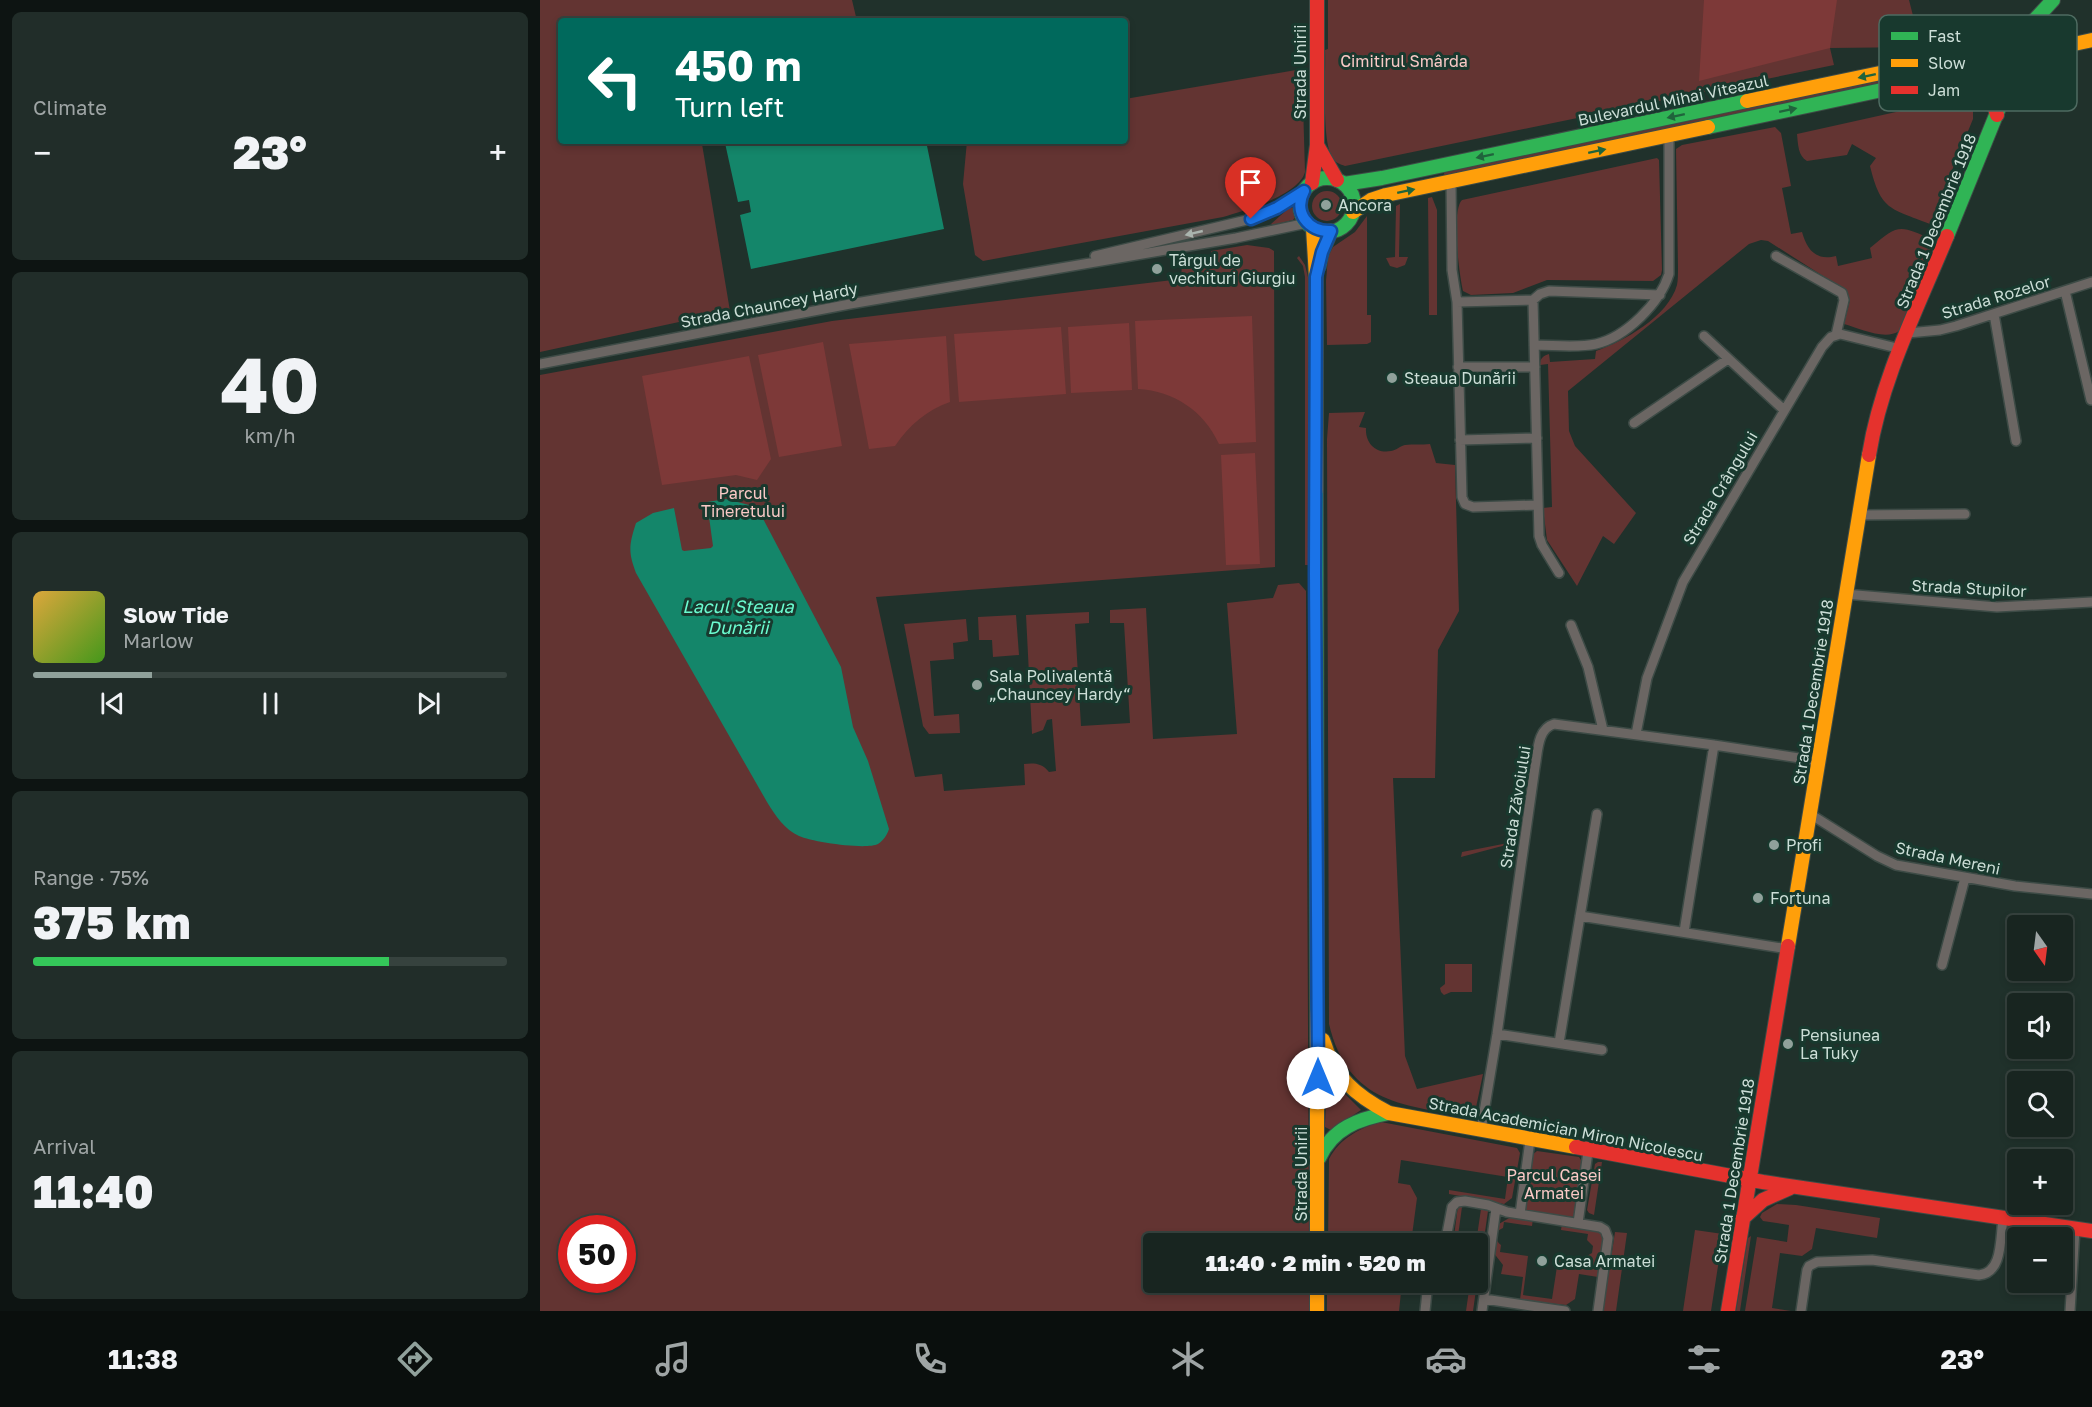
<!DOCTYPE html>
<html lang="en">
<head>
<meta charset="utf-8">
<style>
  :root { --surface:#182520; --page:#212d29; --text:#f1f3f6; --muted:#9fa5a5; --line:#36423e; --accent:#90a19b }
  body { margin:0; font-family:"Golos Text",sans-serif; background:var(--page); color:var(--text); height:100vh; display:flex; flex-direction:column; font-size:22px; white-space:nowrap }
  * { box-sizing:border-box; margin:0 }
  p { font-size:20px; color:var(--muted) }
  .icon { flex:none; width:33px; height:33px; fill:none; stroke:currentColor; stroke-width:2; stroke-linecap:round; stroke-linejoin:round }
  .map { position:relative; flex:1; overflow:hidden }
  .panel { display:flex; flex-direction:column; gap:12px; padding:12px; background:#0d1412; width:540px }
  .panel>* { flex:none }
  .hud { position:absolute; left:18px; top:18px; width:570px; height:126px; border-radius:6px; box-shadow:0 3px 9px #0003,0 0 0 2px var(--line); background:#00695c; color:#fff; overflow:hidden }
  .needle { width:39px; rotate:166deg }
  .controls { position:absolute; left:1467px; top:915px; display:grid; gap:12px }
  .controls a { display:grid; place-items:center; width:66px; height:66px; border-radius:6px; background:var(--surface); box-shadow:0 3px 9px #0003,0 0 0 2px var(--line); font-size:30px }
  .speed { position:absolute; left:18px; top:1215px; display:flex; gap:12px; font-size:30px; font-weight:700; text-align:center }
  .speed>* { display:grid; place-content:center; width:78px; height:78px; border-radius:50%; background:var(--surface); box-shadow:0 3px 9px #0003,0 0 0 2px var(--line); line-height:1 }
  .speed .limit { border:9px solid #d22; background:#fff; color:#111 }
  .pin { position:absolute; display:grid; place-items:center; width:51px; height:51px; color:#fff; margin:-62px -26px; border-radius:50% 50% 50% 0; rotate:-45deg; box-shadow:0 0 6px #0007 }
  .pin .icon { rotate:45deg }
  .me { position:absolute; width:66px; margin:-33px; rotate:0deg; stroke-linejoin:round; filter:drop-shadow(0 0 4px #0008) }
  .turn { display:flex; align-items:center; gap:21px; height:126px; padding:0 18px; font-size:27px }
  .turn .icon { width:78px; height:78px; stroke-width:2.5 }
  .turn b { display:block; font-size:42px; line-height:51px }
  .big { font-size:45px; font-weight:800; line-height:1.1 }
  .panel .widget { flex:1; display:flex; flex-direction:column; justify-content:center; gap:9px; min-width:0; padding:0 21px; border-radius:9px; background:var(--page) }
  .panel .dial { align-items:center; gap:0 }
  .dial b { font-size:78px; line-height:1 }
  .song { display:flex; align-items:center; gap:18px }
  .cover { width:72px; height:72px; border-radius:9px; background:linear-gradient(135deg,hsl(40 70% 55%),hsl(100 70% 35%)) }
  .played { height:6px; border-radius:3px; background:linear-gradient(90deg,var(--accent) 25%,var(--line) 25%) }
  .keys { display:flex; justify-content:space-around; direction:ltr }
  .heat { display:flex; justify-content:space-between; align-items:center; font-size:33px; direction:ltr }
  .charge { height:9px; border-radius:4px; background:linear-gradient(90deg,#34c759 75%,var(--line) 0) }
  .trip { position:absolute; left:603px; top:1233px; width:345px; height:60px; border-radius:6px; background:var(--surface); box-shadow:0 3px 9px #0003,0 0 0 2px var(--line); font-weight:800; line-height:60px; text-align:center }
  .dock { display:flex; height:96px; justify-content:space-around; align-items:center; background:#0a0f0d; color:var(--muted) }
  .dock .icon { width:42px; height:42px }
  .dock .selected { color:var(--accent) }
  .dock b { font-size:27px; color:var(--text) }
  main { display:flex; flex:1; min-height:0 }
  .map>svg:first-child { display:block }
</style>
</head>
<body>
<main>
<section class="panel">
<div class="widget"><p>Climate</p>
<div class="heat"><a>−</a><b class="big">23°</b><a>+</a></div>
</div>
<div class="widget dial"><b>40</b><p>km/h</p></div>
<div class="widget">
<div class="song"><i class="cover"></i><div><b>Slow Tide</b><p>Marlow</p></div></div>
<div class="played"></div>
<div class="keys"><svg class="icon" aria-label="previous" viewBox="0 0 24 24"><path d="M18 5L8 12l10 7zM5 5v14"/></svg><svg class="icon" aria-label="pause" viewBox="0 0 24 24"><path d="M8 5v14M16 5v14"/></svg><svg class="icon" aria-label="next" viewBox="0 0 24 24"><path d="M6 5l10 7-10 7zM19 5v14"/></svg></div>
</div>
<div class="widget"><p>Range · 75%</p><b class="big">375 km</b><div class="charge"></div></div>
<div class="widget"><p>Arrival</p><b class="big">11:40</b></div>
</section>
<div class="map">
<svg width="1552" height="1311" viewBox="0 0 1552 1311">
  <rect width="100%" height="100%" fill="#20312b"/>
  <!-- green -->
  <path fill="#633432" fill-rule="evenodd" d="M 0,0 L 312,0 L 317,21 L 21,21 L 21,141 L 174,141 L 162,144 L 190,311 L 0,352 Z
    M 788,0 L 1369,0 L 1381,47 L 1290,48 L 1294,65 L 805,166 C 800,164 796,163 793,159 C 781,142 786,73 785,50 L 788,49 Z
    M 762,69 L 765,172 C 759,195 704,211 683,217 L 443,261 L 435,255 L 423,184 L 427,141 L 585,141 L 585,99 Z
    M 1379,72 L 1381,76 L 905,176 L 903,171 Z
    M 1419,98 L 1425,99 L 1433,108 L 1433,119 L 1390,224 C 1350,208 1341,211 1330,166 L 1336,158 L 1312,144 L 1307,155 L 1267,161 C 1258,156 1258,144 1257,134 Z
    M 1235,127 L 1241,133 L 1251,186 L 1242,188 L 1251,234 L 1262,232 C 1267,250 1276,261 1296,256 L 1298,266 L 1332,258 L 1330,248 C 1359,223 1359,225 1394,240 L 1359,331 C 1345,341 1319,328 1304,324 L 1310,300 L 1305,290 L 1228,241 L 1221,240 L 1209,244 L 1028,391 L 1029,431 L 1035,446 L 1096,513 L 1074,544 L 1063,536 L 1037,586 L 1007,540 L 1003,508 L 1012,507 L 1008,364 L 1000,365 C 1000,358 1003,356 1009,354 L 1010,362 L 1055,359 L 1056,351 C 1084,341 1128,317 1137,285 C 1138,280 1138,273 1138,267 L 1136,149 L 1142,145 Z
    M 1117,158 L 1119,160 L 1122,270 L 1121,275 L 1113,281 L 1007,280 L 973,293 L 931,295 L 923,291 C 919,274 911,211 922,200 Z
    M772 206a15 15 0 1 1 30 0a15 15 0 1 1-30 0Z
    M 892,197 L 897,210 L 897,315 L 889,315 L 888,198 Z
    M 860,204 L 859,257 L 868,257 L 865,265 L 857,268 L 850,266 L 846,258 L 855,257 L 856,206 Z
    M 750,207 L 753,208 L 755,217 L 753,220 L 732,225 L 731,224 Z
    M 827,216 L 827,315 L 831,315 L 831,342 L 827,344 L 787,345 L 786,281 L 788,257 L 793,247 L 815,232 Z
    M 707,245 L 729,248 L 734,251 L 735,567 L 336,597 L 375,777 L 402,774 L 404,791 L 485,785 L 484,764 C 494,763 502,763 509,772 L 516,771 L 512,719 L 507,720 L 503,730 L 492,734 L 486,615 L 549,612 L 549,623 L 535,624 L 541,726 L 590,723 L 584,623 L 570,623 L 570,610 L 606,608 L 613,739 L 697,734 L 687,603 L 733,598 L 738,585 L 759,583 L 766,591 L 769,1243 L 614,1244 L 614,1282 L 769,1283 L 769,1311 L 0,1311 L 0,375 L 292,321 L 641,279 L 642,264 L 672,260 L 671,251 ZM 32,1228 L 82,1228 L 82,1280 L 32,1280 Z
    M 759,256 L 765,265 L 768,277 L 768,565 L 765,565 L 765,277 L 763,266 L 757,258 Z
    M 825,412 L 819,427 L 826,428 C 825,443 836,454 851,451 C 857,450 860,446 865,445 C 873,444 882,445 890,444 L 896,463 L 915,465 L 919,611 L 898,650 L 895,778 L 853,778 L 865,1056 L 877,1089 L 943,1074 L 934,1117 C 866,1106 808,1105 789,1024 L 787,439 L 789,413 Z
    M 476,615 L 479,655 L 453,657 L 452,640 L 439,640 L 438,617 Z
    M 426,619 L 428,641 L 413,643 L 414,659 L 390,661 L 394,716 L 419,714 L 420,733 L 389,734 L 383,726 L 364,624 Z
    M 967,834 L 970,836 L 969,853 L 966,845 L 921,857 L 922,852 L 968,843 Z
    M 905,964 L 932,964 L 932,992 L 911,992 L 904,995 L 901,992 L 900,988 L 905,984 Z
    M 787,1079 L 792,1081 L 821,1110 L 791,1130 L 785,1127 L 785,1124 Z
    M 841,1122 L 977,1148 L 980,1153 L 972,1198 L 964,1204 L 909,1194 L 909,1190 L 965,1199 L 968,1177 L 861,1160 L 858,1183 L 870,1185 L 877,1198 L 871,1243 L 788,1244 L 789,1159 C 800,1138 820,1128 841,1122 Z
    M 997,1151 L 1039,1157 L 1043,1163 L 1034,1217 L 989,1212 L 986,1210 L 985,1206 L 992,1155 Z
    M 1058,1162 L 1062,1162 L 1054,1215 L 1049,1213 L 1047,1210 L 1055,1164 Z
    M 1237,1204 L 1256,1205 L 1340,1218 L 1337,1238 L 1276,1228 L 1272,1249 L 1262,1256 L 1240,1253 L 1232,1308 L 1251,1311 L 1205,1311 L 1217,1237 L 1247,1242 L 1249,1225 L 1223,1221 L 1220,1217 L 1222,1213 Z
    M 918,1206 L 922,1207 L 917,1243 L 913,1244 Z
    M 941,1209 L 948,1211 L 938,1281 L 938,1244 L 936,1243 Z
    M 971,1217 L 993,1219 L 992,1226 L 964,1222 L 963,1228 C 955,1231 954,1240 961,1245 L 960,1252 L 988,1256 L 983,1295 L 1012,1299 L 1018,1260 L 1044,1263 L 1045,1257 L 1052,1253 L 1053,1246 L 1047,1240 L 1048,1234 L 1021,1230 L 1022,1224 L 1060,1230 L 1064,1238 L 1058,1277 L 1039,1274 L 1035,1299 L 1026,1305 L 980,1300 L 983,1277 L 961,1274 L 963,1265 L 953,1252 L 957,1225 Z
    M 1155,1230 L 1183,1234 L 1171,1311 L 1143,1311 Z
    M 1075,1232 L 1087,1233 L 1076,1311 L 1063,1311 Z
    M 1211,1236 L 1200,1311 L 1196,1311 L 1208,1238 Z
    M 787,1283 L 862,1283 L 859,1311 L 787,1311 Z
    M 930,1283 L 937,1283 L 933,1311 L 926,1311 Z"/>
  <!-- forest -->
  <path fill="#7d3938" d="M 1164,0 L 1297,0 L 1290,48 L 1159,81 Z
    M 712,316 L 716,442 L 679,444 C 664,411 634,391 598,389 L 595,321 Z
    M 589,323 L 592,390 L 531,393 L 528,327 Z
    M 521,327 L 526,394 L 419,402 L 414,334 Z
    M 406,336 L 410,402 C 387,410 369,425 355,446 L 329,449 L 309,344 Z
    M 283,342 L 302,446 L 239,457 L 218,355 Z
    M 209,356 L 231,459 L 217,480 L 196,475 L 122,485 L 102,376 Z
    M 715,453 L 720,564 L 686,565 L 681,455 Z"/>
  <!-- water -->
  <path fill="#14866a" d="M 193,141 L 386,141 L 404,229 L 211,269 L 200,215 L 211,212 L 209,200 L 198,202 L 185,143 Z
    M 186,499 L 209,505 L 220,513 L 301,667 L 313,727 L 328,761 L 349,829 C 347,835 344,840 338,844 C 326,850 272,842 259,836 C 245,830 235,815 227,802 L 96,573 C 88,552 89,545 96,523 L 113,513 L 134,508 L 142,550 L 144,551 L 171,548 L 173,546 L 167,502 Z"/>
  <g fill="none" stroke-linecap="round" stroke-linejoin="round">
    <defs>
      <path id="street" d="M 911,181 L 912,270 L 917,302 L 993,300
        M 555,256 L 711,219 L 737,208 L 764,191
        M 1236,256 L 1302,293 L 1304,300 L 1296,335
        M 1525,291 L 1551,400
        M 917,302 L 922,497 L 925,504 L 933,507 L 998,505
        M 1454,314 L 1476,441
        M 1368,333 L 1400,330 L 1416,326 L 1552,282
        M 1164,336 L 1244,410
        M 994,345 C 1014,345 1037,348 1056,344 C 1086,337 1120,303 1129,274 L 1129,136
        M 0,364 L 310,304 L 696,238 L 767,223
        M 918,367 L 995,367
        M 1094,423 L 1188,359
        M 920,440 L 997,438
        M 1318,515 L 1425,514
        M 1019,573 L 1002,545 L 999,536 L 993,300 L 1000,294 L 1009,291 L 1120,295
        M 1305,594 L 1457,607 L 1552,602
        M 1031,625 L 1048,667 L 1063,730
        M 1096,734 L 1107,678 L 1143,582 L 1282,347 L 1291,337 L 1300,334 L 1361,349
        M 1270,814 L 1337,856 L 1356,865 L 1475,886 L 1552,894
        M 1040,916 L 1248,949
        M 1144,932 L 1174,745
        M 1402,965 L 1425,878
        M 957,1034 L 1062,1050
        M 1019,1043 L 1057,814
        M 941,1130 L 957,1034 L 995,767 C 998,752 997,729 1014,724 L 1174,745 L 1279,761
        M 980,1214 L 990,1140
        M 1038,1223 L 1048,1152
        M 905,1244 L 912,1207 L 917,1202 L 925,1201 L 948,1205 L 967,1212 L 1060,1227 L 1065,1230 L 1068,1238 L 1058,1311
        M 944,1299 L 1025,1311
        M 885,1311 L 888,1282
        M 942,1311 L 956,1208
        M 1261,1311 L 1267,1270 L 1269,1266 L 1277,1262 L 1332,1260 L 1439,1275 C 1463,1273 1460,1238 1463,1219
        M 1530,1311 L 1535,1229"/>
      <path id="fast" d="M 1480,39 L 1493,43 L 1498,55 L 1496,62 C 1481,76 1468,70 1467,50 L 1513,0
        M 1168,127 L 1469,63
        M760 205a27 27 0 1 1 54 0a27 27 0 1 1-54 0Z
        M 804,184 L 842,178 L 1207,101
        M 1407,236 L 1463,98 L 1470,65
        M 779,266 L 782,252 L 791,231
        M 776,490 L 777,1013
        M 779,1158 C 793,1128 818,1119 849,1113"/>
      <path id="slow" d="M 1495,44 L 1534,44 L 1552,40
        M 1207,101 L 1469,46
        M 813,212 L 831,200 L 846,195 L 1168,127
        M 773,228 L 776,277 L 776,490
        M 1248,946 L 1329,455
        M 777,1013 L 777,1244
        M 783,1040 C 795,1078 815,1095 849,1113 L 1036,1147
        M 777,1282 L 777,1311"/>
      <path id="jam" d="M 1425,73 C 1442,84 1452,95 1457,115
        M 777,145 L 797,180
        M 772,183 L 777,145 L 777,0
        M 1329,455 C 1341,379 1378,307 1407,236
        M 1036,1147 L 1223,1182 L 1552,1231
        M 1202,1219 L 1223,1200 L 1250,1188
        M 1188,1311 L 1248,946"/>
    </defs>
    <!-- street casing -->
    <use href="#street" stroke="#3d4b46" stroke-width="12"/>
    <!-- fast casing -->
    <use href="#fast" stroke="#3d4b46" stroke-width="16"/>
    <!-- slow casing -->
    <use href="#slow" stroke="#3d4b46" stroke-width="16"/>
    <!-- jam casing -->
    <use href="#jam" stroke="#3d4b46" stroke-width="16"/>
    <!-- street -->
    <use href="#street" stroke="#6b6663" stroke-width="9"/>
    <!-- fast -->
    <use href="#fast" stroke="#30b455" stroke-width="14"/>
    <!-- slow -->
    <use href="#slow" stroke="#ff9f0a" stroke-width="14"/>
    <!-- jam -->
    <use href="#jam" stroke="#e5322d" stroke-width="14"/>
  </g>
  <!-- one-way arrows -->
  <defs><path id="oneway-solid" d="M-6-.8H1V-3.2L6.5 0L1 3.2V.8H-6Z" transform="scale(1.5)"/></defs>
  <g fill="#20643c">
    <use href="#oneway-solid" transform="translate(1327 76) rotate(168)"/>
    <use href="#oneway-solid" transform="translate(1248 110) rotate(-12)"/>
    <use href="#oneway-solid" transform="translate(1136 116) rotate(168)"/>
    <use href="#oneway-solid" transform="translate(1057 151) rotate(-12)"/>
    <use href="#oneway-solid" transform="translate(945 156) rotate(168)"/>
    <use href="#oneway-solid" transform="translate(866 191) rotate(-12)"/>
  </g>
  <use fill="#aab4ae" href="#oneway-solid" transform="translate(654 233) rotate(167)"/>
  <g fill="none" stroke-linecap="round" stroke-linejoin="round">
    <defs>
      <path id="route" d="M 711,219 L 737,208 L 764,191 C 753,212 768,232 791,231 L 782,252 L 776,277 L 775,574 L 778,1078"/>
    </defs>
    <!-- route casing -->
    <use href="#route" stroke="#114b97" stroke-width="15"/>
    <!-- route -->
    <use href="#route" stroke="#1a73e8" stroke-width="10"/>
  </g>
  <!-- markers -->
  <g fill="#90a19b" stroke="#18392e" stroke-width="2">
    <circle cx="786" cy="205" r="6"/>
    <circle cx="617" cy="269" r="6"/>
    <circle cx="852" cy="378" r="6"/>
    <circle cx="437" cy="685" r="6"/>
    <circle cx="1234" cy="845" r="6"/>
    <circle cx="1218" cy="898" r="6"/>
    <circle cx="1248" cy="1044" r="6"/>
    <circle cx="1002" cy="1261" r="6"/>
  </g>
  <g text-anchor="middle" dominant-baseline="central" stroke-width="6" stroke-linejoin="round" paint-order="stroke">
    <!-- park labels -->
    <g font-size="16" fill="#fac9c6" stroke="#18392e">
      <text x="864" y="61">Cimitirul Smârda</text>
      <text x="203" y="493">Parcul<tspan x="203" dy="18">Tineretului</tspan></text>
      <text x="1014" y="1175">Parcul Casei<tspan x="1014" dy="18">Armatei</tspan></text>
    </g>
    <!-- street labels -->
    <g font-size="16" fill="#ccded7" stroke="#18392e">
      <text transform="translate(760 72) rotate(-90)">Strada Unirii</text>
      <text transform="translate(1133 100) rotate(-12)">Bulevardul Mihai Viteazul</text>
      <text transform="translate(1396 221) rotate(-68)">Strada 1 Decembrie 1918</text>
      <text transform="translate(1456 297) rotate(-17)">Strada Rozelor</text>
      <text transform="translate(229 305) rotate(-11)">Strada Chauncey Hardy</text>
      <text transform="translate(1180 488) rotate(-59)">Strada Crângului</text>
      <text transform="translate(1429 588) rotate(3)">Strada Stupilor</text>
      <text transform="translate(1273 692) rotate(-81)">Strada 1 Decembrie 1918</text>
      <text transform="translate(975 807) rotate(-81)">Strada Zăvoiului</text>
      <text transform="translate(1408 858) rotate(12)">Strada Mereni</text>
      <text transform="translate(1026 1129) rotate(11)">Strada Academician Miron Nicolescu</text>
      <text transform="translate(1194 1171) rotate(-81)">Strada 1 Decembrie 1918</text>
      <text transform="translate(761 1174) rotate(-90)">Strada Unirii</text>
    </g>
    <!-- poi labels -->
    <g font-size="16" fill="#ccded7" stroke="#18392e" text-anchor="start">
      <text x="798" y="205">Ancora</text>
      <text x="629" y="260">Târgul de<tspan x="629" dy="18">vechituri Giurgiu</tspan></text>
      <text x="864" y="378">Steaua Dunării</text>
      <text x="449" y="676">Sala Polivalentă<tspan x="449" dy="18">„Chauncey Hardy“</tspan></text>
      <text x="1246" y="845">Profi</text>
      <text x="1230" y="898">Fortuna</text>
      <text x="1260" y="1035">Pensiunea<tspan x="1260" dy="18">La Tuky</tspan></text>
      <text x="1014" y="1261">Casa Armatei</text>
    </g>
    <!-- water labels -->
    <g font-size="18" font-style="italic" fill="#6bfcd0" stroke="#18392e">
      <text x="198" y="606">Lacul Steaua<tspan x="198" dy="21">Dunării</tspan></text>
    </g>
  </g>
  <!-- legend -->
  <rect x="1339" y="15" width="198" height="96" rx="9" fill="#18392e" stroke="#4e6b61" stroke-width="1.5"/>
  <rect x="1351" y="32" width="27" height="8" fill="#30b455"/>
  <rect x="1351" y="59" width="27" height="8" fill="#ff9f0a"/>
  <rect x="1351" y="86" width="27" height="8" fill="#e5322d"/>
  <g font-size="16" fill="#ccded7">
    <text x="1388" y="42">Fast</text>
    <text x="1388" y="69">Slow</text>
    <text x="1388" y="96">Jam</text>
  </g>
</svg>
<div class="controls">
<a><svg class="needle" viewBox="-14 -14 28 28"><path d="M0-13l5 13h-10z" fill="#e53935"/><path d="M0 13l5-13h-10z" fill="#9fa5a5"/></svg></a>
<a><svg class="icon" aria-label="sound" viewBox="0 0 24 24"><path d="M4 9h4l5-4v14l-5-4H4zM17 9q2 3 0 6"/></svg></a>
<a><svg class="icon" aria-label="search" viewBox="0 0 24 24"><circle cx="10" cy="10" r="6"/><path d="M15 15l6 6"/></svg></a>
<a>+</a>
<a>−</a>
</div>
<div class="speed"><div class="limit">50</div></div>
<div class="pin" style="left:711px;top:219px;background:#d93025"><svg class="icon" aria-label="arrive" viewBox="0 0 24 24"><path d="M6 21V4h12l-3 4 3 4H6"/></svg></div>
<svg class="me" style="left:778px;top:1078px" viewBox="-20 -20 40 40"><circle r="19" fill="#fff"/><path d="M0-13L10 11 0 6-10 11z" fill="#1a73e8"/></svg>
<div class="trip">11:40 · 2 min · 520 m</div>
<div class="hud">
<div class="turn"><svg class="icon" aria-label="left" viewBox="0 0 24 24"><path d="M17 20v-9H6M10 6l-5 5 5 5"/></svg><div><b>450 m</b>Turn left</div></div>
</div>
</div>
</main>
<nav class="dock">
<b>11:38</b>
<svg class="icon selected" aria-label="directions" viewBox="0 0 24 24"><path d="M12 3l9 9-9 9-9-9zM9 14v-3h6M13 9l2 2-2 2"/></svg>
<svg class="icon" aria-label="music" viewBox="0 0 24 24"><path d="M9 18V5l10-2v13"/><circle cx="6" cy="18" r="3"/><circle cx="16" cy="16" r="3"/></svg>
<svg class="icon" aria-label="phone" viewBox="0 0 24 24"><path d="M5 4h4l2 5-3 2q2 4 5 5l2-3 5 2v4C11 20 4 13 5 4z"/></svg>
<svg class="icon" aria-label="climate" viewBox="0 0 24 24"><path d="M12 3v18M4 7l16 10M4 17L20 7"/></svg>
<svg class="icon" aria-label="car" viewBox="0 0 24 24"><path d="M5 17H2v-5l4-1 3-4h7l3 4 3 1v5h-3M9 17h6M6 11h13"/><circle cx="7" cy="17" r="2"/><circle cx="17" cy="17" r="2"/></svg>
<svg class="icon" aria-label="filters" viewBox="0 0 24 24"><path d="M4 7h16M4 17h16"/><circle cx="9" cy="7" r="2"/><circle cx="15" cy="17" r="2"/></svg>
<b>23°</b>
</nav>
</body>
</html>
